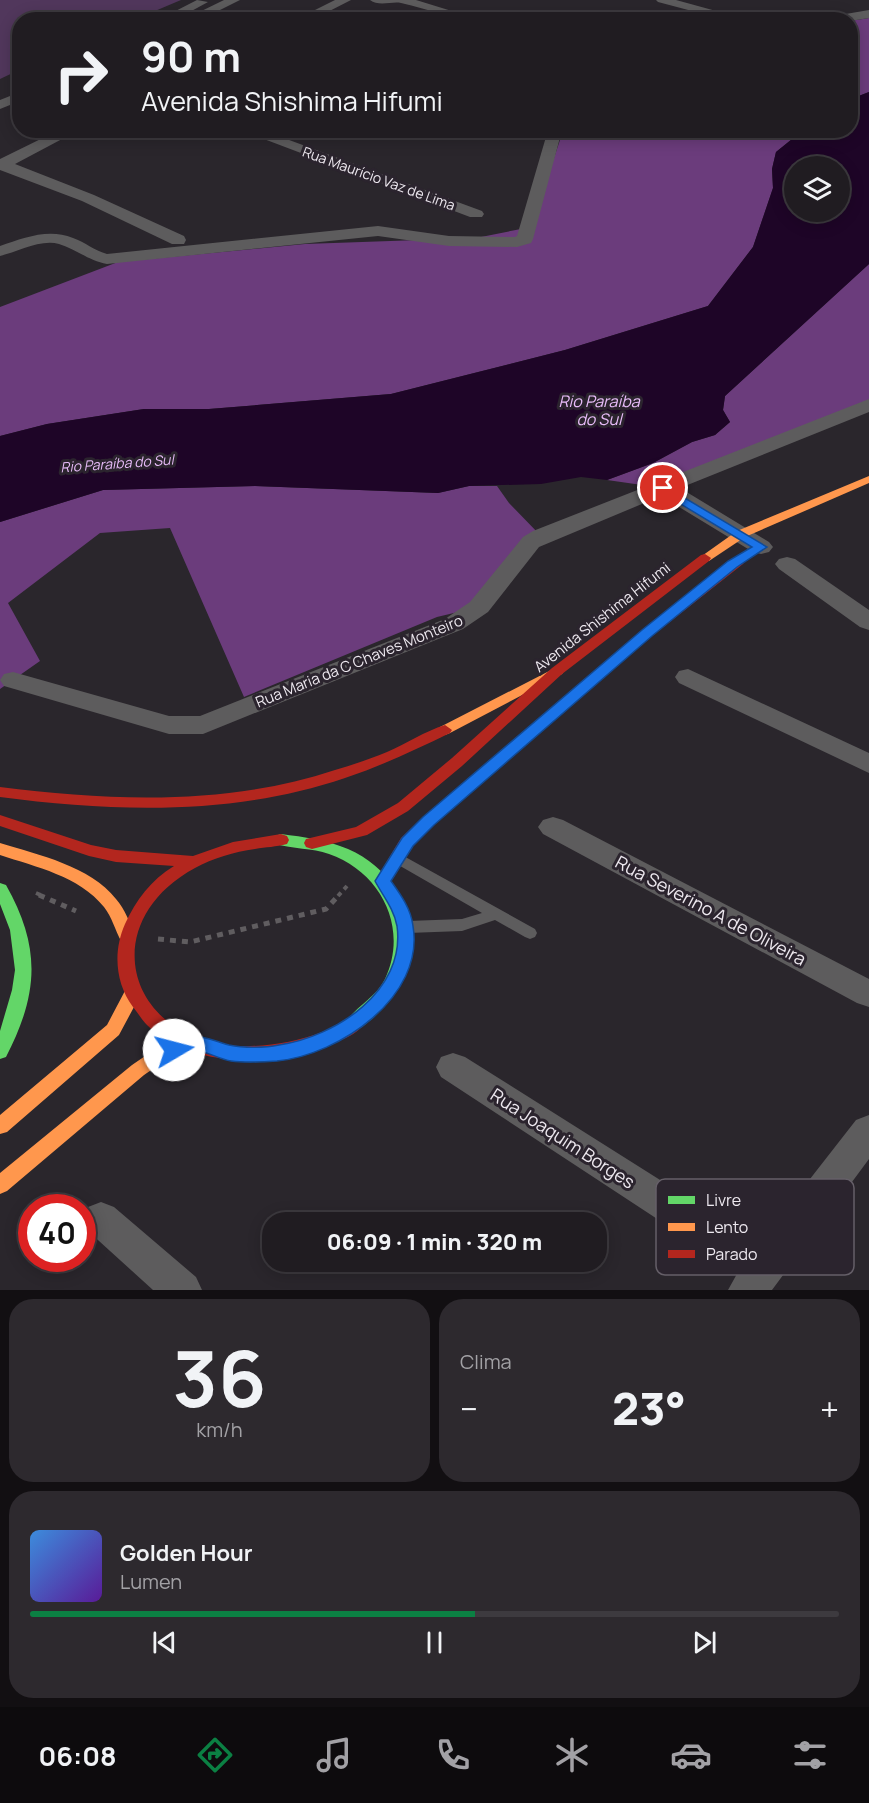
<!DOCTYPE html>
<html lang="pt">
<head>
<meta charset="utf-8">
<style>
  :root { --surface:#201c21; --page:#2d292e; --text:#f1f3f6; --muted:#a2a1a5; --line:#3d3a3f; --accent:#0b8043 }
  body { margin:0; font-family:Manrope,sans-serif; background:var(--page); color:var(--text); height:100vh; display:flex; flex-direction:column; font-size:22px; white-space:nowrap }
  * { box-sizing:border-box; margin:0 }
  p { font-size:20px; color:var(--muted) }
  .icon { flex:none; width:33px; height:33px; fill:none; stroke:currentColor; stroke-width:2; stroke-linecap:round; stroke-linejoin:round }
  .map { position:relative; height:1290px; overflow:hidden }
  .panel { display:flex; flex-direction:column; gap:9px; padding:9px; background:#120f12; flex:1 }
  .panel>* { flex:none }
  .banner { position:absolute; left:12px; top:12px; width:846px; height:126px; border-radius:24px; box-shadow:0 3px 15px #0003,0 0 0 2px var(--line); background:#201c21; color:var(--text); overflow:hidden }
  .controls { position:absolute; left:784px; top:156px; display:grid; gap:12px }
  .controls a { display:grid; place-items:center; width:66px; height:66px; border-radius:50%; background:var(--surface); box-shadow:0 3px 15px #0003,0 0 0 2px var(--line); font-size:30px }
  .speed { position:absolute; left:18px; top:1194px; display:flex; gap:12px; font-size:30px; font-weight:700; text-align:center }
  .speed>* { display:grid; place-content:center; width:78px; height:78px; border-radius:50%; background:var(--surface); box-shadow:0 3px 15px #0003,0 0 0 2px var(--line); line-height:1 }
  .speed .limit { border:9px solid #d22; background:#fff; color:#111 }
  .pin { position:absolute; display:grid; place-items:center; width:51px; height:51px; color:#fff; margin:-26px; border:3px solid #fff; border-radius:50%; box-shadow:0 2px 6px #0007 }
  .me { position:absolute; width:66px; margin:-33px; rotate:82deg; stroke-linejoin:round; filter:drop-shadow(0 0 4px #0008) }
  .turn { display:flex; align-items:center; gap:21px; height:126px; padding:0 30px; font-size:27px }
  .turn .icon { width:78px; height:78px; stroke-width:2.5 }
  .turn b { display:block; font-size:42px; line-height:51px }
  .big { font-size:45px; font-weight:800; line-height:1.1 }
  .panel .tile { flex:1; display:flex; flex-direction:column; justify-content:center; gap:9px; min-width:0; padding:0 21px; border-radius:24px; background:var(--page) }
  .panel .dial { align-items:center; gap:0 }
  .dial b { font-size:78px; line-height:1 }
  .song { display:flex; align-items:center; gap:18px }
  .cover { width:72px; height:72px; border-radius:9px; background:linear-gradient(135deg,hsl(210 70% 55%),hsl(270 70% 35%)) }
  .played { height:6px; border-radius:3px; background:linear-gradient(90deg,var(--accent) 55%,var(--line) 55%) }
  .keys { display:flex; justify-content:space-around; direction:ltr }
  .heat { display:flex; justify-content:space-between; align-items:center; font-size:33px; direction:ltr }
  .panel .tiles { flex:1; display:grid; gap:9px; grid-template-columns:1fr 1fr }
  .tile:last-child { grid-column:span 2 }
  .trip { position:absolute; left:262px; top:1212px; width:345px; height:60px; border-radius:24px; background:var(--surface); box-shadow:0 3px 15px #0003,0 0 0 2px var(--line); font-weight:800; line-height:60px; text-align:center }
  .dock { display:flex; height:96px; justify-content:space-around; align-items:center; background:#0d0b0d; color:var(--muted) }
  .dock .icon { width:42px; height:42px }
  .dock .on { color:var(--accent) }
  .dock b { font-size:27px; color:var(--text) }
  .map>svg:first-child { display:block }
</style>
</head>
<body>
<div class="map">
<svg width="869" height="1290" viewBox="0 0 869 1290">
  <rect width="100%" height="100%" fill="#2a262c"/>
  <!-- green -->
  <path fill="#51375c" d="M 0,0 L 181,0 L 136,19 L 20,20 L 19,70 L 0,79 Z"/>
  <!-- forest -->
  <path fill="#6b3c7c" d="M 869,18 L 869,92 L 851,99 L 850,21 Z
    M 563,131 L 802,131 L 776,152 L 772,169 L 773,188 L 753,247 L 708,306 L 565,350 L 391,394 L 209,409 L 144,409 L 47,424 L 0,436 L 0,307 L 118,262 L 305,244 L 476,238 L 531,227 Z
    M 869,264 L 869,405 L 663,488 L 607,480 L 653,463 L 692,442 L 715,435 L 730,422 L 723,410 L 725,396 Z
    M 255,486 L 438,493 L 469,486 L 497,486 L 509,503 L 541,536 L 479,607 L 437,617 L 244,697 L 170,528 L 100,533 L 8,603 L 40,661 L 0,689 L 0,522 L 103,490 Z"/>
  <!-- water -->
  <path fill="#1e0527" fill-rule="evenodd" d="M 869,92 L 869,264 L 725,396 L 723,410 L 730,422 L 715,435 L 692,442 L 653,463 L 607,480 L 581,477 L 541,484 L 469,486 L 438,493 L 255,486 L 103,490 L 0,522 L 0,436 L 47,424 L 144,409 L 209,409 L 391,394 L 565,350 L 708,306 L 753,247 L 773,188 L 772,169 L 776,152 L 802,131 L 850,130 L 851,99 ZM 795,166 L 840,166 L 840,212 L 795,212 Z"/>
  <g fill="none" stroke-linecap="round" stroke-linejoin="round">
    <!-- path-far1 -->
    <path stroke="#605d60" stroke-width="4" stroke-dasharray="4.5 4.5" stroke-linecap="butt" d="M 36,893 L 43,896
      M 338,896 L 347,886"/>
    <!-- path -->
    <path stroke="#605d60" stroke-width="5" stroke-dasharray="6 6" stroke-linecap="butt" d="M 39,895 L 76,911
      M 158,939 L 190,942 L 326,909 L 339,895"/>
    <!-- lane -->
    <path fill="#5d5c5d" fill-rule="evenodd" d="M 400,854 L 535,929 L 537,933 L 535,937 L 530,939 L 525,937 L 495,920 L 462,931 L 408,933 L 403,931 L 401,927 L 403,923 L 408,921 L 462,919 L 482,913 L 395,863 L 393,859 L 395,855 Z"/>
    <!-- street -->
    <path fill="#5d5c5d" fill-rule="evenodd" d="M 197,0 L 208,2 L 175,20 L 158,20 Z
      M 224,0 L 240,0 L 200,20 L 183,20 Z
      M 335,0 L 351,0 L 312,20 L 295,20 Z
      M 370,0 L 416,0 L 481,20 C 453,20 429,9 401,3 C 392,1 379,7 370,0 Z
      M 656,0 L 676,0 L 749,20 L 726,20 L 658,2 Z
      M 869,10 L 869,18 L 850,21 L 828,20 L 834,16 Z
      M 20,92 L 20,101 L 0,109 L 0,100 Z
      M 59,130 L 79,130 L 15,164 L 94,195 L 184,236 L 186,240 L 184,244 L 172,244 L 82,201 L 0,170 L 0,159 Z
      M 240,130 L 262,130 L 482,211 L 484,214 L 482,217 L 470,217 Z
      M 548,130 L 562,130 L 533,239 L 531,243 L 517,247 L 449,246 L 378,236 L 107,264 C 89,261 76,249 59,244 C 40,239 18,252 0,256 L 0,246 C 24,238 48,228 73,238 C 85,242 95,251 107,254 L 378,226 L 449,236 L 515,237 L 517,236 Z
      M 869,399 L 869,412 L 680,488 L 769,542 L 773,547 L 769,552 L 761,554 L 753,552 L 661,496 L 539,547 L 488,612 L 463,629 L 203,734 L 169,734 L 4,686 L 0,680 L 4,674 L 13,672 L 169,716 L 200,716 L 445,619 L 470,602 L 523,537 L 533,531 Z
      M 787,557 L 795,559 L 869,610 L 869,630 L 860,627 L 779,569 L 775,564 L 779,559 Z
      M 688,669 L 869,753 L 869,773 L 679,683 L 675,677 L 679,671 Z
      M 553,817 L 563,820 L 869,979 L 869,1007 L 857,1003 L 543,834 L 538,827 L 543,820 Z
      M 453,1053 L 465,1057 L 760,1243 L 856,1120 L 869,1115 L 869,1159 L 772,1290 L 728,1290 L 738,1272 L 441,1077 L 436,1067 L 441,1057 Z
      M 101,1202 L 114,1207 L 196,1277 L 202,1290 L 153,1290 L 88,1231 L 82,1218 L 88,1207 Z"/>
    <!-- fast -->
    <path fill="#63d668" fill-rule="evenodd" d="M 281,834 C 304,837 327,840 348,849 C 420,881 432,968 372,1019 C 364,1025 359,1032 349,1028 L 346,1023 C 354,1007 376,998 385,979 C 409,928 381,872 329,854 C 312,848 293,849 275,844 L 273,840 L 275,836 Z
      M 0,883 L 6,885 C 41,947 39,993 6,1057 L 0,1059 L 0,1031 L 12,990 L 15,970 L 10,930 L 0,904 Z"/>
    <!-- slow -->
    <path fill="#ff974d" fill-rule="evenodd" d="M 869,476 L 869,483 L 745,537 L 709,561 L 701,561 L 699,558 L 737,531 Z
      M 557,667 L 562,668 L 564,671 L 562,674 L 450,733 L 445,735 L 438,730 L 440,727 Z
      M 0,843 C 39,855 90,866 116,899 C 125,909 130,923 135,936 L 133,941 L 127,942 L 121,941 C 115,930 112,917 104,907 C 79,876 36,867 0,855 Z
      M 133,985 L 139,987 L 142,992 L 119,1035 L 7,1132 L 0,1134 L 0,1115 L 107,1025 L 127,987 Z
      M 190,1036 L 196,1038 L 199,1043 L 196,1048 L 163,1062 L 144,1075 L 7,1191 L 0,1194 L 0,1173 L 132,1065 L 151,1052 Z"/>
    <!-- jam -->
    <path fill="#b3261e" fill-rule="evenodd" d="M 705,554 L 711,558 L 709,561 L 562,674 L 462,766 L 408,811 L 367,835 L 312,849 L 306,847 L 304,843 L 306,839 L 356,827 L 398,803 L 452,758 L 552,668 L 701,555 Z
      M 739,557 L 745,561 L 743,564 L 652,636 L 433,825 L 413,846 L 389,885 L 383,887 L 377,885 L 375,881 L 401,838 L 423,817 L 642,630 L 735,558 Z
      M 445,725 L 452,730 L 450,733 C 415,750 381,766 345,778 C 233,816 115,812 0,797 L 0,787 C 112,801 226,806 335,770 C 352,765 370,759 387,752 C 406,744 425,731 445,725 Z
      M 0,815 L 91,845 L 116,850 L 193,856 L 233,842 L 281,834 L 287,836 L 289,840 L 287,844 C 276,847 266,847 255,849 C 234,852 213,858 195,868 C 95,922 126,1040 238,1046 C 266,1047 296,1042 322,1032 C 334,1027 343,1020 355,1016 L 361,1018 L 364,1023 C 357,1037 331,1044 316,1048 C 264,1066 189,1067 147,1025 C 142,1020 138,1013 133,1007 C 115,983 113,951 125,924 C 136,900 151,880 174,866 L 116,862 L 89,856 L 0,826 Z"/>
  </g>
  <!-- route -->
  <path fill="#1a73e8" stroke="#114b97" stroke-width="1.5" d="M 663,485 L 767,547 L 737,567 L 652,636 L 434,825 L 413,846 L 391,881 C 401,895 411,909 413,926 C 425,997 339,1055 277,1061 C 263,1062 245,1063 231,1061 C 218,1059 203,1049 191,1050 C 186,1051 179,1055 174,1057 L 167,1055 L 164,1050 L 167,1044 C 174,1041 181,1037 188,1036 C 200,1034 217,1042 229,1045 C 243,1048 265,1048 279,1045 C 335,1037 406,991 397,926 C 394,909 383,896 375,881 L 402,838 L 423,817 L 642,630 L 728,561 L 752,547 L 659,491 L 657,488 Z"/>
  <g text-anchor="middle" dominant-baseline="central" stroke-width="6" stroke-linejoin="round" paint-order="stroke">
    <!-- far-street labels -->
    <g font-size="14" fill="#ede8ef" stroke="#2b242e">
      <text transform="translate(379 178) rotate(20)">Rua Maurício Vaz de Lima</text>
    </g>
    <!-- far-water labels -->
    <g font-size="14" font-style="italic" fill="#e8bcf9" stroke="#2b242e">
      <text transform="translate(117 463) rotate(-4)">Rio Paraíba do Sul</text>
    </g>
    <!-- street labels -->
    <g font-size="15" fill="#ede8ef" stroke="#2b242e">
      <text transform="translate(602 617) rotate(-38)">Avenida Shishima Hifumi</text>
      <text transform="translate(359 661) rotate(-22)">Rua Maria da C Chaves Monteiro</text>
    </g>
    <!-- water labels -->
    <g font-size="16" font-style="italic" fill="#e8bcf9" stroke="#2b242e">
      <text x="599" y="401">Rio Paraíba<tspan x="599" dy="18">do Sul</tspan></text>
    </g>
    <!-- near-street labels -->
    <g font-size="18" fill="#ede8ef" stroke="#2b242e">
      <text transform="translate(711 910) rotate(28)">Rua Severino A de Oliveira</text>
      <text transform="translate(563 1138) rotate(33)">Rua Joaquim Borges</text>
    </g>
  </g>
  <!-- legend -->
  <rect x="656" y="1179" width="198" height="96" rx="9" fill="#2b242e" stroke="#655f68" stroke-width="1.5"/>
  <rect x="668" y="1196" width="27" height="8" fill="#63d668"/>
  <rect x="668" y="1223" width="27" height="8" fill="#ff974d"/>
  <rect x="668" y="1250" width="27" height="8" fill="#b3261e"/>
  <g font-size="16" fill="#ede8ef">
    <text x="706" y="1206">Livre</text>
    <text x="706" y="1233">Lento</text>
    <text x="706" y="1260">Parado</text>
  </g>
</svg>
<div class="controls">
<a><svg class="icon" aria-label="layers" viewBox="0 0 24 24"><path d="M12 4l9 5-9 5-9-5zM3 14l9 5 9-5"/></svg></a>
</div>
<div class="speed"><div class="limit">40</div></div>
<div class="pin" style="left:663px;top:488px;background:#d93025"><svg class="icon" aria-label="arrive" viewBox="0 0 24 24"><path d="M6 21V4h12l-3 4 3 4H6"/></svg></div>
<svg class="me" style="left:174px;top:1050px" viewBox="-20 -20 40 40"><circle r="19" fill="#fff"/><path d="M0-13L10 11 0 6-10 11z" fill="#1a73e8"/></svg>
<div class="trip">06:09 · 1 min · 320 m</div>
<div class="banner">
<div class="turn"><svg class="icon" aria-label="right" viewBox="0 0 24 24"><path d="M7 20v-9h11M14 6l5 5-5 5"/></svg><div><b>90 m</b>Avenida Shishima Hifumi</div></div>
</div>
</div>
<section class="panel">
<div class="tiles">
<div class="tile dial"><b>36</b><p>km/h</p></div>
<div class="tile"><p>Clima</p>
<div class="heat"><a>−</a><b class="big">23°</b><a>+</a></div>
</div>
<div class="tile">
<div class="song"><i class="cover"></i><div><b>Golden Hour</b><p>Lumen</p></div></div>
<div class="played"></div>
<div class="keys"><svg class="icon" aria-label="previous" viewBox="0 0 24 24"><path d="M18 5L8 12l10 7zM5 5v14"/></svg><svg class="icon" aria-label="pause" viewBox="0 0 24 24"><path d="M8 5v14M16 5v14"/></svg><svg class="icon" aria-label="next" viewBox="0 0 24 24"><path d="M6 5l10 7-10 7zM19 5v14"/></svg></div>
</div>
</div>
</section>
<nav class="dock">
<b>06:08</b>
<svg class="icon on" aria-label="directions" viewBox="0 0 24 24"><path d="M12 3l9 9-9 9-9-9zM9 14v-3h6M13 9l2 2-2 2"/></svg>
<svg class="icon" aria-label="music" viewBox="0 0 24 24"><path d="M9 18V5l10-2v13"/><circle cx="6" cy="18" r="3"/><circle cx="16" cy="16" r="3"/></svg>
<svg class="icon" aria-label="phone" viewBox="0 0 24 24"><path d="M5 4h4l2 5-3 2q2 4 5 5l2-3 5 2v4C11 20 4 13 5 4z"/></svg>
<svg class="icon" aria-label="climate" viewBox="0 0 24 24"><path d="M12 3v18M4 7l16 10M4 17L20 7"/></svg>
<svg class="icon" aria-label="car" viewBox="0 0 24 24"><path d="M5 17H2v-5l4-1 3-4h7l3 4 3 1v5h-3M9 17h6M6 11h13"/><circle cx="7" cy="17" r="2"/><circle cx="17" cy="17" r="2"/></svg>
<svg class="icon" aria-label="filters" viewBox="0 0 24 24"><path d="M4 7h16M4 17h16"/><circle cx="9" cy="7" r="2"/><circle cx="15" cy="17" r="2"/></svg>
</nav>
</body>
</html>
